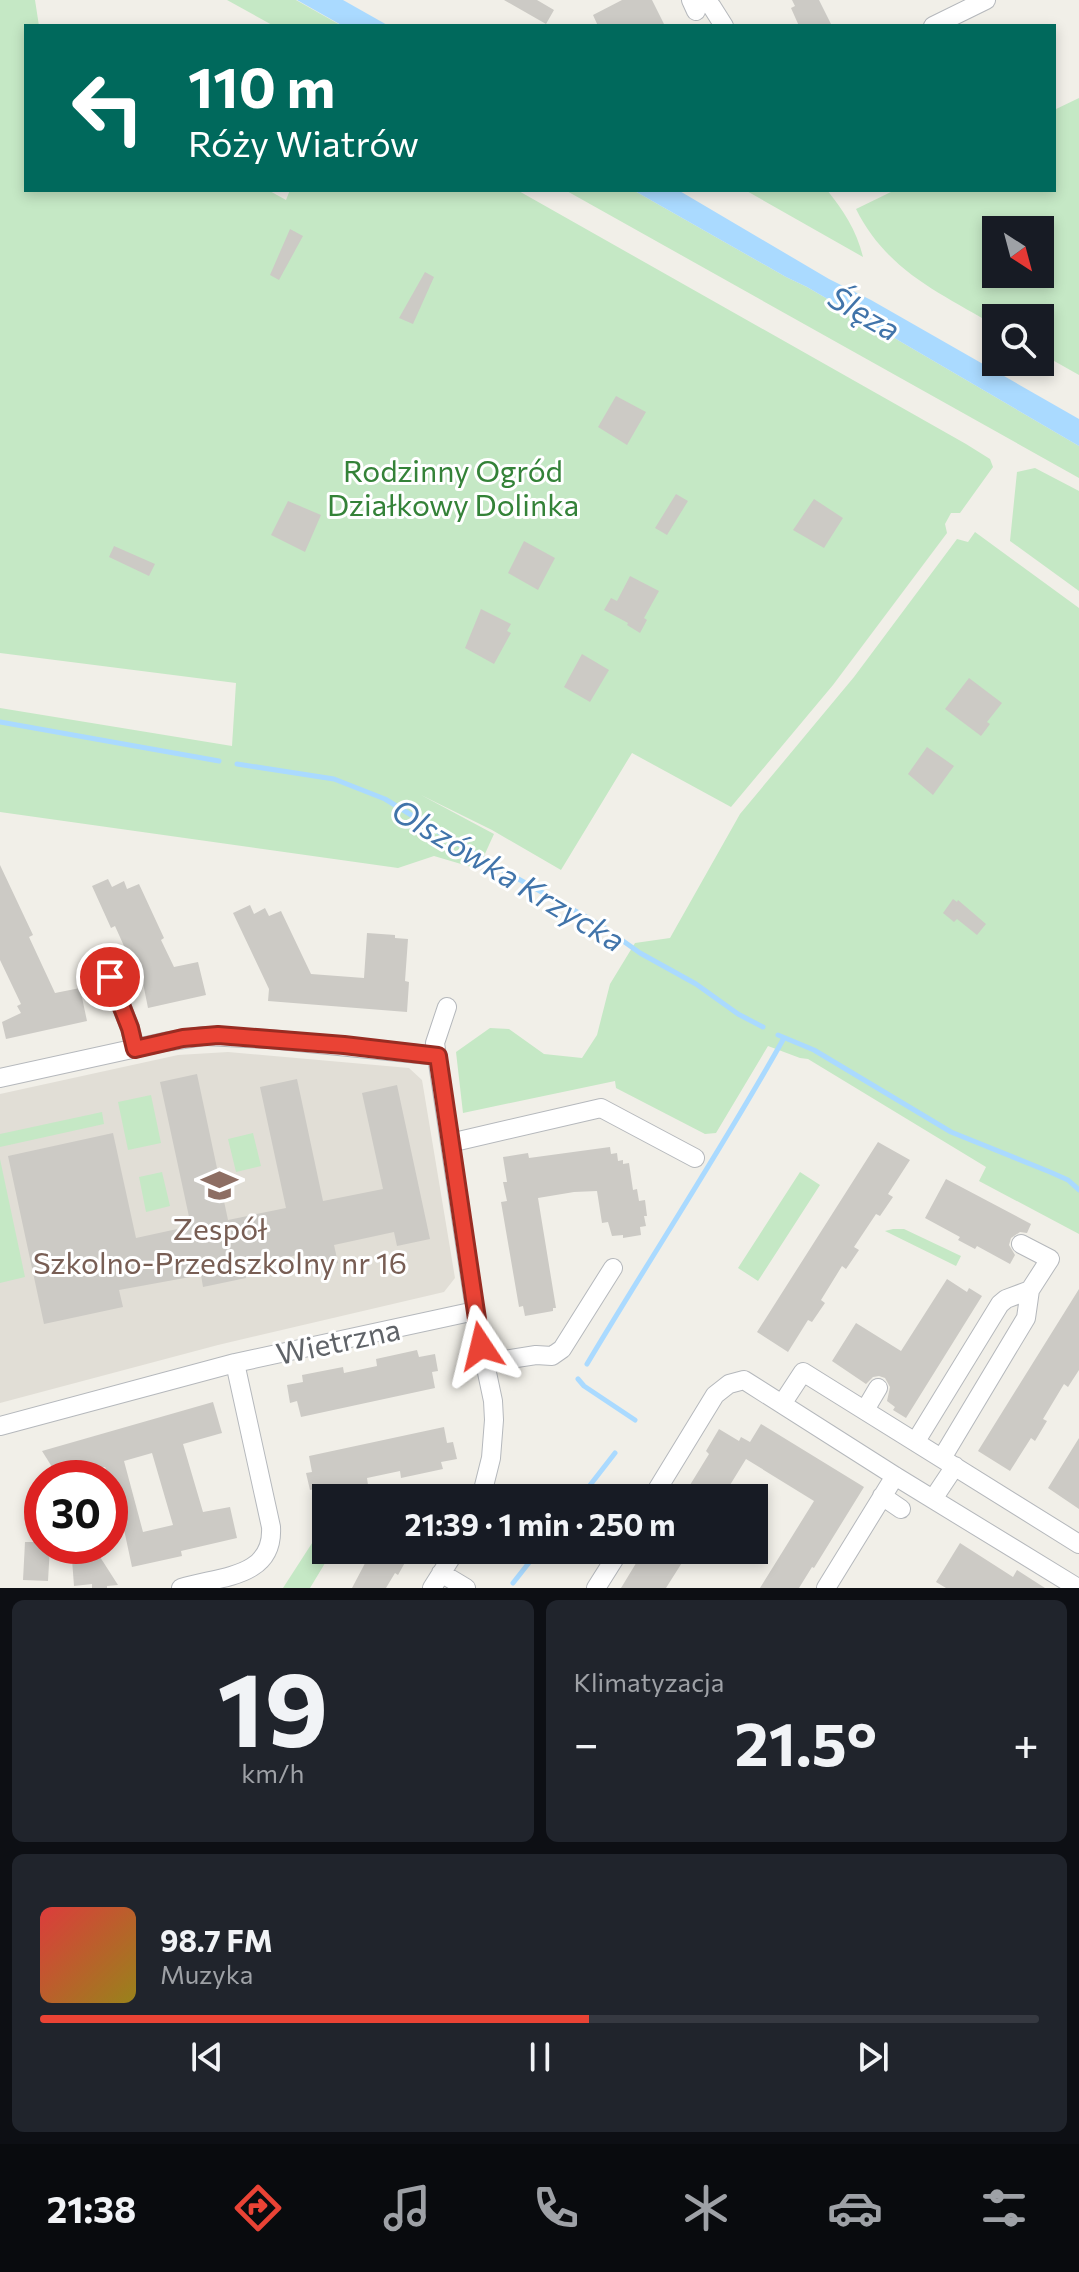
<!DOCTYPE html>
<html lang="pl">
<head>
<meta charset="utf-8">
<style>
  :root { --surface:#171b24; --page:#20242c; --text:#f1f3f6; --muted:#9ea1a6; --line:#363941; --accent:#ea4335 }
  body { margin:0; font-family:Commissioner,sans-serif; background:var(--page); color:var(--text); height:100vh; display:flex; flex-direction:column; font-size:30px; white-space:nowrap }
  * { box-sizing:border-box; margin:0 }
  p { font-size:26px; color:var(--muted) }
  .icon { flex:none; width:44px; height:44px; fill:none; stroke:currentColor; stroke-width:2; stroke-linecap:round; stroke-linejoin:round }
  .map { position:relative; height:1588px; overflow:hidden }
  .panel { display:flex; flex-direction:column; gap:12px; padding:12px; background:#0d0f14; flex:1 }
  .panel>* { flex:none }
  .guide { position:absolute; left:24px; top:24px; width:1032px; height:168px; border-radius:0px; box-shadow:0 4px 12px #0003; background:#00695c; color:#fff; overflow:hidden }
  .needle { width:52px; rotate:144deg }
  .fabs { position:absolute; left:982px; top:216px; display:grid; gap:16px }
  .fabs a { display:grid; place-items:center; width:72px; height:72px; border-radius:0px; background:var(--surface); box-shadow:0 4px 12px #0003; font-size:40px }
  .speed { position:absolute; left:24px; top:1460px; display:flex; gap:16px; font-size:40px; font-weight:700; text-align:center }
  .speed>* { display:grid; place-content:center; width:104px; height:104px; border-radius:50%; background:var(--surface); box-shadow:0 4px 12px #0003; line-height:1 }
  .speed .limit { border:12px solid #d22; background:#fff; color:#111 }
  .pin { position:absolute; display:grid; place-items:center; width:68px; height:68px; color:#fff; margin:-34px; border:4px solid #fff; border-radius:50%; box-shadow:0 2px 8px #0007 }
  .me { position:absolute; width:88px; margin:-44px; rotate:350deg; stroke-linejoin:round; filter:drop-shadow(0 0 6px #0008) }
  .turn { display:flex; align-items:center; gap:28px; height:168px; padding:0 32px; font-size:36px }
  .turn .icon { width:104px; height:104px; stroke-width:2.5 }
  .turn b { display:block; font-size:56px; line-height:68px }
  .big { font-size:60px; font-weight:700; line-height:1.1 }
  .panel .card { flex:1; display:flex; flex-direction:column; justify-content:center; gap:12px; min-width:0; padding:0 28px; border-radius:12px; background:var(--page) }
  .panel .dial { align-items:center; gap:0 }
  .dial b { font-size:104px; line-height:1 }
  .song { display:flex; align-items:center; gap:24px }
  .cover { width:96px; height:96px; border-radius:12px; background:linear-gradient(135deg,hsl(0 70% 55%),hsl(50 70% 35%)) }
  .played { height:8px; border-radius:4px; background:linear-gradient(90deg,var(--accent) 55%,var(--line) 55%) }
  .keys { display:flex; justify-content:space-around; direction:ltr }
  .heat { display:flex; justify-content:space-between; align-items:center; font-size:44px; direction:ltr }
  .panel .tiles { flex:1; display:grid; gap:12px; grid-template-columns:1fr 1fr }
  .card:last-child { grid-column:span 2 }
  .trip { position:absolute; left:312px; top:1484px; width:456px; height:80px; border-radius:0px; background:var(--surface); box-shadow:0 4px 12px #0003; font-weight:700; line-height:80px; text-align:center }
  .menu { display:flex; height:128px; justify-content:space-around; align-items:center; background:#090b0e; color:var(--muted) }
  .menu .icon { width:56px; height:56px }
  .menu .on { color:var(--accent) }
  .menu b { font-size:36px; color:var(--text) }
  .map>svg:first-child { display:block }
</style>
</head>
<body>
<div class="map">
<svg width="1079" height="1588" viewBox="0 0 1079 1588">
  <rect width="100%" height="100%" fill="#f1efe8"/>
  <!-- education -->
  <path fill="#e1ded6" d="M 228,1052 L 409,1068 L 422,1080 L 455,1278 L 444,1292 L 218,1345 L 0,1403 L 0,1094 L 178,1055 Z"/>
  <!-- green -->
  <path fill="#c5e8c5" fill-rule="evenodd" d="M 0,0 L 35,0 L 39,26 L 26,26 L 26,190 L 268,190 L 286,200 L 290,190 L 517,190 L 966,444 L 990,459 L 993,467 L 960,513 L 951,513 L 945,524 L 947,533 L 833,685 L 731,807 L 632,753 L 561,870 L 492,830 L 421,795 L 494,834 L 478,869 L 434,856 L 398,868 L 0,812 L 0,708 L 232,746 L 236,683 L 0,653 Z
    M 227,0 L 296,0 L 342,26 L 274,26 Z
    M 1079,98 L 1079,375 L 1040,353 L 1040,318 L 996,318 L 996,326 C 940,293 887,271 856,209 L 895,190 L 1054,190 L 1054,110 ZM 996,230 L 1040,230 L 1040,274 L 996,274 Z
    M 565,190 L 633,190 L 786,277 L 807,287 L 1079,446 L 1079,478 Z
    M 745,190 L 827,190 C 843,210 857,231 863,257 Z
    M 1035,468 L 1079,491 L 1079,591 L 1010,541 L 1017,472 Z
    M 975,532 L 1079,608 L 1079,1234 L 979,1181 L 986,1167 L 808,1059 L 800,1058 L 768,1046 L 716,1133 L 705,1134 L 616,1088 L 615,1081 L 463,1113 L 456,1052 L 490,1028 L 509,1029 L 544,1054 L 582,1058 L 597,1035 L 610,984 L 635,943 L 670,938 L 740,814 L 854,677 L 957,539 L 968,542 Z
    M 151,1095 L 161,1143 L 128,1150 L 118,1102 Z
    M 102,1112 L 104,1124 L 0,1147 L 0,1134 Z
    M 253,1133 L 261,1166 L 236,1172 L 228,1139 Z
    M 0,1159 L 25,1277 L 0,1283 Z
    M 162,1172 L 170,1206 L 146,1212 L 139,1177 Z
    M 800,1172 L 820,1185 L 758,1281 L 738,1268 Z
    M 893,1229 L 904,1229 L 961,1256 L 956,1266 L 885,1231 Z
    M 326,1534 L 326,1550 L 333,1550 L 310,1588 L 283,1588 L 314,1540 Z"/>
  <!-- water -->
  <path fill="#aadaff" d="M 297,0 L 343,0 L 389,26 L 343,26 Z
    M 633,190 L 678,190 L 829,279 L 871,300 L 1079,419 L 1079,446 L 807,287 L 786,277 Z"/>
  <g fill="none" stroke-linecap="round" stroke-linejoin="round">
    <!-- stream -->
    <path stroke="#aadaff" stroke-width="5" d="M 0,722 L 219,761
      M 237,764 L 334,779 L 385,799 L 490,863 L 602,926 L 640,953 L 696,984 L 738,1014 L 763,1027
      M 778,1035 L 814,1050 L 951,1132 L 1050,1172 L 1068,1180 L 1079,1190
      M 587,1364 C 652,1255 722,1149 784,1038
      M 578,1379 L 584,1386 L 635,1420
      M 580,1498 L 615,1453
      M 513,1583 L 539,1550"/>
  </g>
  <!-- building -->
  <path fill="#cccac5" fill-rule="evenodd" d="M 504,0 L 537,0 L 554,10 L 546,24 Z
    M 622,0 L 652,0 L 665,26 L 598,26 L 593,15 Z
    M 792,0 L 819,0 L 832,26 L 799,26 L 791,8 L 795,6 Z
    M 290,229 L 303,236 L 279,280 L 270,275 Z
    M 425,272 L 434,277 L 413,324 L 399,318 Z
    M 616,396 L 646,412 L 627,445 L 598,427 Z
    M 676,494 L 688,501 L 667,535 L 655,528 Z
    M 814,499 L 843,518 L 824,548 L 793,530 Z
    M 288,501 L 321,515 L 305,552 L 271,535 Z
    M 524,541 L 555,558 L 538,590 L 508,573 Z
    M 114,546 L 155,564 L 149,576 L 109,557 Z
    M 630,576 L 659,591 L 644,618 L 647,620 L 640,633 L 627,625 L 628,623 L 604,610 L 611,598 L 617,601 Z
    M 481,609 L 511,624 L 507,631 L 511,633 L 494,664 L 465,648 Z
    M 582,654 L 609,670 L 590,702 L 564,687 Z
    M 969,678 L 1002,703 L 987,722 L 990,724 L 981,736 L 945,709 Z
    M 927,747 L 954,766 L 933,795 L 908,774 Z
    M 0,865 L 33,935 L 29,937 L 55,993 L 80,988 L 87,1021 L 6,1039 L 2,1022 L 21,1013 L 17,1006 L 21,1004 L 0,960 Z
    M 108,879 L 112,887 L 124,881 L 127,889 L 139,884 L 164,938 L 161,940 L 174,967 L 198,962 L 206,995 L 148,1008 L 143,983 L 138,986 L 125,957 L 128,955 L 115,926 L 111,928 L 92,886 Z
    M 953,899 L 957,902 L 958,900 L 986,924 L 977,935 L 957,919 L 954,922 L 943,913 Z
    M 250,905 L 254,914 L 265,908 L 269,916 L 281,911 L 311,974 L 364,978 L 367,933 L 395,935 L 395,938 L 408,939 L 405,981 L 409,982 L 407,1012 L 268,1001 L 269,989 L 233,913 Z
    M 197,1074 L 228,1220 L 286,1208 L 260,1087 L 297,1079 L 323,1201 L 383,1189 L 362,1093 L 397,1085 L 430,1239 L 397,1246 L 394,1232 L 334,1245 L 338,1263 L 301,1271 L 297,1255 L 244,1267 L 246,1278 L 203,1287 L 201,1275 L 119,1290 L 123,1307 L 44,1324 L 8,1156 L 113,1133 L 136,1238 L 191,1226 L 160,1082 Z
    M 878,1142 L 910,1160 L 888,1194 L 893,1197 L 880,1216 L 876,1214 L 854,1247 L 859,1250 L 846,1269 L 842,1266 L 821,1300 L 825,1303 L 812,1322 L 808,1320 L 788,1352 L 757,1332 Z
    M 610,1147 L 611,1154 L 617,1153 L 618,1161 L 623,1160 L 623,1164 L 629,1163 L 633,1190 L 637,1189 L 639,1201 L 645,1200 L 647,1216 L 644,1216 L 646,1226 L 640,1227 L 641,1235 L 623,1238 L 623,1235 L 612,1236 L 608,1222 L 602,1223 L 597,1191 L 574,1192 L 538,1198 L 556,1308 L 553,1308 L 553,1311 L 525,1316 L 523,1306 L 519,1307 L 501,1202 L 507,1201 L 503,1182 L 507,1182 L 503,1157 L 528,1153 L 529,1158 Z
    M 946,1179 L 1031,1224 L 1027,1233 L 1020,1232 L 1011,1238 L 1009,1245 L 1015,1255 L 1010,1264 L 977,1246 L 975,1249 L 958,1240 L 960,1237 L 925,1218 Z
    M 947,1279 L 967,1292 L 969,1288 L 982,1296 L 906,1418 L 893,1410 L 895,1407 L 887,1401 L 890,1387 L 885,1378 L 879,1376 L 873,1377 L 866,1384 L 832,1361 L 856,1323 L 901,1351 Z
    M 1079,1289 L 1079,1370 L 1068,1387 L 1064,1384 L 1043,1419 L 1047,1421 L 1035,1441 L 1031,1438 L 1010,1471 L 978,1451 Z
    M 417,1350 L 419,1357 L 435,1354 L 438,1371 L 432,1372 L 435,1388 L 301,1417 L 297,1401 L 290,1403 L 287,1385 L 303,1382 L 302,1375 L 343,1367 L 344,1373 L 377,1366 L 376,1359 Z
    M 213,1402 L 222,1433 L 183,1444 L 203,1512 L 230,1507 L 237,1538 L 181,1551 L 182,1556 L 132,1567 L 122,1520 L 110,1524 L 110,1478 L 105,1467 L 66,1478 L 59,1478 L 42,1451 ZM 152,1453 L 173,1525 L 143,1532 L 124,1461 Z
    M 761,1424 L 864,1487 L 814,1568 L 812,1567 L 799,1588 L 760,1588 L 814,1501 L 746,1459 L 722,1498 L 682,1498 L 709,1454 L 706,1451 L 719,1429 L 739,1441 L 741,1437 L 750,1442 Z
    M 444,1427 L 447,1443 L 453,1442 L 457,1459 L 441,1462 L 443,1469 L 401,1478 L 400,1471 L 367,1478 L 368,1485 L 327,1494 L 326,1487 L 310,1490 L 306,1473 L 312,1472 L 309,1456 Z
    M 1079,1438 L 1079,1509 L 1048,1488 Z
    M 25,1542 L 42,1542 L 42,1546 L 50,1546 L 48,1581 L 23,1580 Z
    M 960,1543 L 1013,1577 L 1017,1570 L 1045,1588 L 946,1588 L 936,1582 Z
    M 71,1546 L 93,1546 L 118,1585 L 107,1586 L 107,1588 L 92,1588 L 92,1584 L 74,1586 Z
    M 372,1550 L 412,1550 L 398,1575 L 395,1573 L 386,1588 L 352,1588 Z
    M 649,1550 L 690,1550 L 666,1588 L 621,1588 L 638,1560 L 642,1563 Z"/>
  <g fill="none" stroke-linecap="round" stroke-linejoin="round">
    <defs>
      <path id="minor" d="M 691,0 L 696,11
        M 706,0 L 712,7 L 724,26
        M 933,26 L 986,0
        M 110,977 L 130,1028 L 135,1049
        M 447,1007 L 435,1043 L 478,1330 L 493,1401 L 494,1420 L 491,1458 L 481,1498
        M 0,1078 L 164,1042 L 204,1036 L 269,1039 L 438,1056
        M 450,1143 L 601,1108 L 695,1158
        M 485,1363 L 536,1355 L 552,1356 L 562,1349 L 613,1268
        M 782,1404 L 803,1372 L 1079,1544
        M 865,1410 L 878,1388
        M 0,1426 L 235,1363 L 475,1311
        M 916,1441 L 1000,1304 L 1006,1299 L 1030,1290
        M 942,1458 L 1026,1318 L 1030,1290 L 1050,1259 L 1021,1244
        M 882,1496 L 901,1509
        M 652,1498 L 715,1395 L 729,1384 L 744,1380 L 895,1476 L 1078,1588
        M 933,1499 L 955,1466
        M 441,1573 L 466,1588
        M 181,1588 C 218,1576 274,1579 271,1527 L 235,1363
        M 432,1588 L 456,1550
        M 596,1588 L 620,1550
        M 826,1588 L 895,1476"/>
    </defs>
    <!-- minor casing -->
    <use href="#minor" stroke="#b5b8bc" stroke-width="20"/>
    <!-- minor -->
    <use href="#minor" stroke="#fff" stroke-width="18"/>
  </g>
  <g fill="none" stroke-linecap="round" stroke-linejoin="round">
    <defs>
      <path id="route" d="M 110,977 L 130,1028 L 135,1049 L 183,1038 L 218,1035 L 344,1045 L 438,1056 L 481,1346"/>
    </defs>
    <!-- route casing -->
    <use href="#route" stroke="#982c22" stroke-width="20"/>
    <!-- route -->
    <use href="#route" stroke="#ea4335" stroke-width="14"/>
  </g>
  <!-- icons -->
  <defs>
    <symbol id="school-bare" viewBox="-9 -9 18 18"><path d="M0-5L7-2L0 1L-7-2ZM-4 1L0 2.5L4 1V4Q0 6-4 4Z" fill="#8d6e63" stroke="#fff" stroke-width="2.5" paint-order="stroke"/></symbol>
  </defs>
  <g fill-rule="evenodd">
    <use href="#school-bare" x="194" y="1160" width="51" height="51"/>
  </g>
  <g text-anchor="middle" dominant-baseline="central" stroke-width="6" stroke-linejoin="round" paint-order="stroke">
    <!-- park labels -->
    <g font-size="30" fill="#348238" stroke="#fff">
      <text x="453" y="469">Rodzinny Ogród<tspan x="453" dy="34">Działkowy Dolinka</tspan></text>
    </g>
    <!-- education labels -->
    <g font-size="30" fill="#785e54" stroke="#fff">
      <text x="220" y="1227">Zespół<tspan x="220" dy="34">Szkolno-Przedszkolny nr 16</tspan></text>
    </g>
    <!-- street labels -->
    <g font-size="30" fill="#5f6368" stroke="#fff">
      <text transform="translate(338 1340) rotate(-12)">Wietrzna</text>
    </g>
    <!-- water labels -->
    <g font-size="32" font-style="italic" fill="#4174aa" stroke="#fff">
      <text transform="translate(865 312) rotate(30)">Ślęza</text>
      <text transform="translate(509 874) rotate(31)">Olszówka Krzycka</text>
    </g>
  </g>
</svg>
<div class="fabs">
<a><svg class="needle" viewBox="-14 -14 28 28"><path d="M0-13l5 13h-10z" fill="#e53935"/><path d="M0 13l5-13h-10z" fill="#9ea1a6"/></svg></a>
<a><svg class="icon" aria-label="search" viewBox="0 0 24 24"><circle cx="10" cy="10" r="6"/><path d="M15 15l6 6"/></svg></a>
</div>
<div class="speed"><div class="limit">30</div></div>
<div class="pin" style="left:110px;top:977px;background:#d93025"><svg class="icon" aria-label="arrive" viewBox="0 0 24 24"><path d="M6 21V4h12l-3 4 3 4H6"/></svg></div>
<svg class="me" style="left:481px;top:1346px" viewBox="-20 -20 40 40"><path d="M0-17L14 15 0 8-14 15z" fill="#ea4335" stroke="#fff" stroke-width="4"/></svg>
<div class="trip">21:39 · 1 min · 250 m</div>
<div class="guide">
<div class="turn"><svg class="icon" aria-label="left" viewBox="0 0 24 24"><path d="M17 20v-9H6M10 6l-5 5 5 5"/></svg><div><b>110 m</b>Róży Wiatrów</div></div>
</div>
</div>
<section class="panel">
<div class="tiles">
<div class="card dial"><b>19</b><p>km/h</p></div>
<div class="card"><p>Klimatyzacja</p>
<div class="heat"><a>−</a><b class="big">21.5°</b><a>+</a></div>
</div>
<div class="card">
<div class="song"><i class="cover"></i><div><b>98.7 FM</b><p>Muzyka</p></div></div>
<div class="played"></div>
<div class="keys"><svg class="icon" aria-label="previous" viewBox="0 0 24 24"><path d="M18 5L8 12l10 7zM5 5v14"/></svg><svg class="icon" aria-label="pause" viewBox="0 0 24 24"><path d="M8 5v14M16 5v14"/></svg><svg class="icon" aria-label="next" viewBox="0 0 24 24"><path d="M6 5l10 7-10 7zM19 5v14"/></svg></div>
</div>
</div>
</section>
<nav class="menu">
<b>21:38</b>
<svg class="icon on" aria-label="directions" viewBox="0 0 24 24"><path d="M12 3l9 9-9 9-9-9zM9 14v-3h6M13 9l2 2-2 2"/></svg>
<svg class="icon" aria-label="music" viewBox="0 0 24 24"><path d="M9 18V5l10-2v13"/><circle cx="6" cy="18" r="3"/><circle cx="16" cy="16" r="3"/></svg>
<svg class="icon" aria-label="phone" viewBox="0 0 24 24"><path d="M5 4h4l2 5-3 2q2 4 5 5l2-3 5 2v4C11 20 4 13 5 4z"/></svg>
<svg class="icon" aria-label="climate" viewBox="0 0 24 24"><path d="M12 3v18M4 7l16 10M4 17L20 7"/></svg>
<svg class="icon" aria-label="car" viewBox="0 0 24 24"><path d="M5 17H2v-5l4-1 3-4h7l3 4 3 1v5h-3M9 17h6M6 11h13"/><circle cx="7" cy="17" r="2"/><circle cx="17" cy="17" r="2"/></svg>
<svg class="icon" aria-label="filters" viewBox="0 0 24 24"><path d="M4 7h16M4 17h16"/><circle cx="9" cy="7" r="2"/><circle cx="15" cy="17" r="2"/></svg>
</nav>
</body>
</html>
